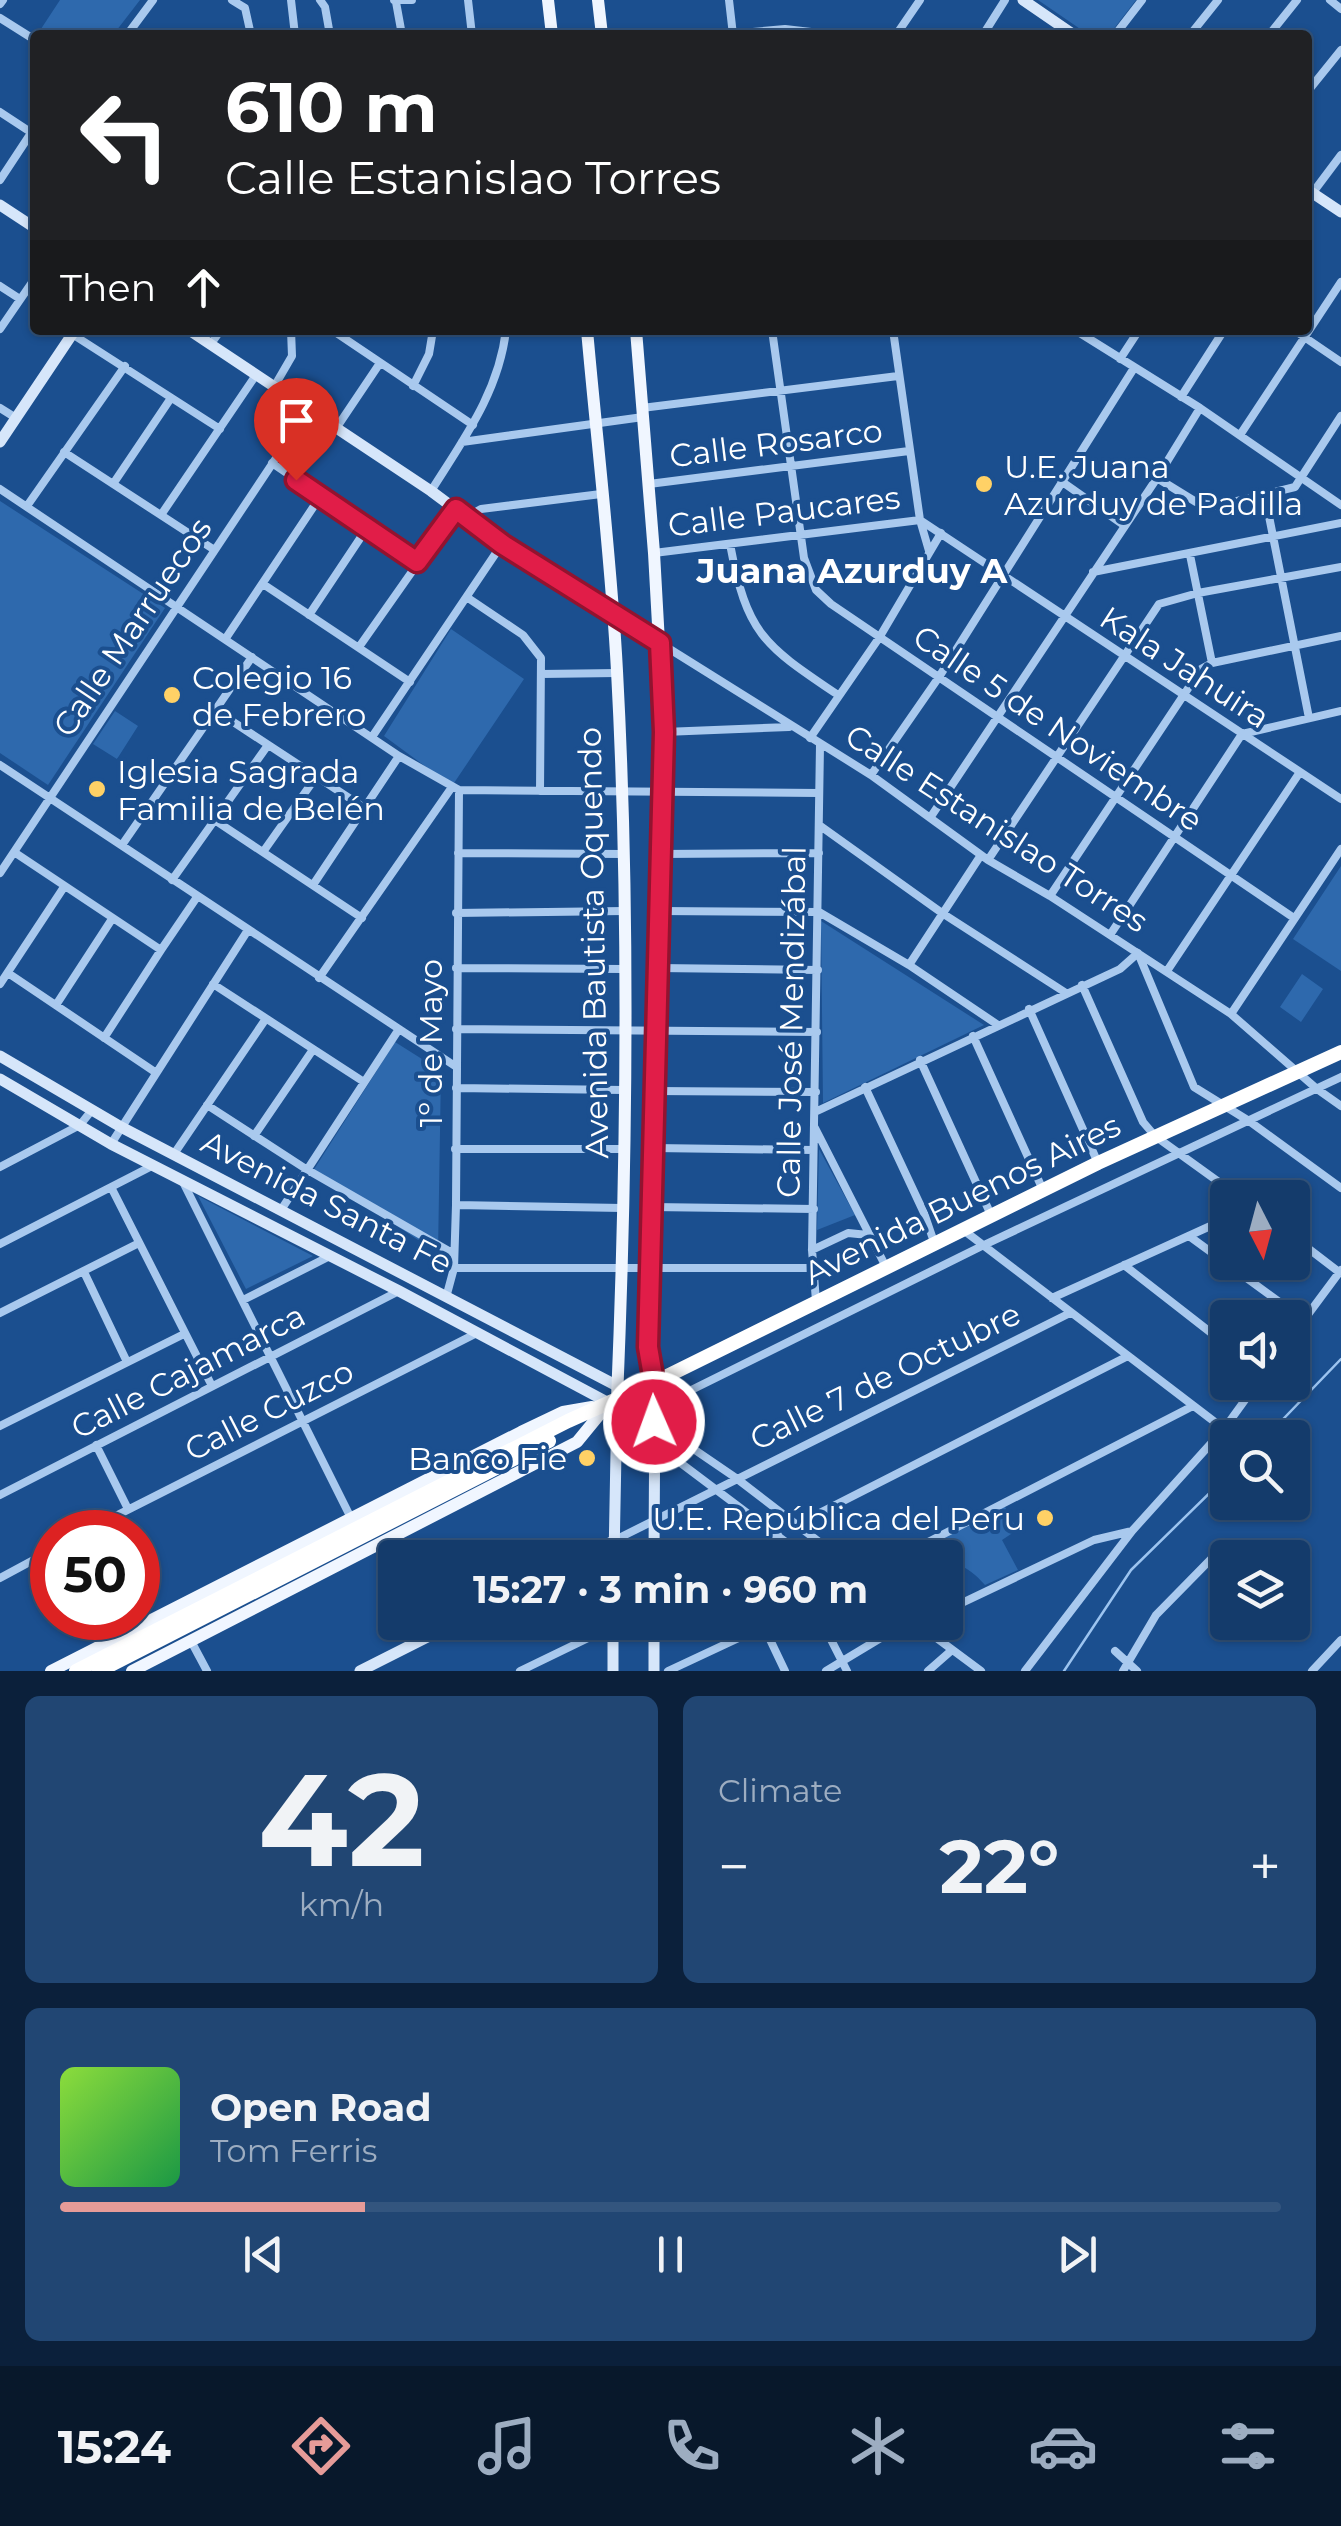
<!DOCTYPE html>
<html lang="en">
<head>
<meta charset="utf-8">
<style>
  :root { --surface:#143b6b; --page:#214673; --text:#f1f3f6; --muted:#9dadc1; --line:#33557e; --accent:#e69b98 }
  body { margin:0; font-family:Montserrat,sans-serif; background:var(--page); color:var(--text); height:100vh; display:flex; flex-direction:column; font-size:38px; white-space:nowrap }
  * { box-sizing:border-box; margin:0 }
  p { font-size:32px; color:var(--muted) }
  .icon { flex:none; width:55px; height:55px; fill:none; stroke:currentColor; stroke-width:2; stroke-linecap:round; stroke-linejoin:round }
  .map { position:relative; height:1671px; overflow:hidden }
  .drawer { display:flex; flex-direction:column; gap:25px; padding:25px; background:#0b203b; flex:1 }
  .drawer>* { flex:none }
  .guide { position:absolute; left:30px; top:30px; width:1282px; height:305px; border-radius:10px; box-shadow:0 2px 8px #0004,0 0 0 2px var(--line); background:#202124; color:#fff; overflow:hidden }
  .needle { width:65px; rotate:174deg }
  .buttons { position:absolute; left:1210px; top:1180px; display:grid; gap:20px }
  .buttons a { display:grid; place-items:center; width:100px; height:100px; border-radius:10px; background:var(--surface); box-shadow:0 2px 8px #0004,0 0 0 2px var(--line); font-size:50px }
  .speed { position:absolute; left:30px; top:1510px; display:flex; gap:20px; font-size:50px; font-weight:700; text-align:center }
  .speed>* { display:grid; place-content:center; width:130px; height:130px; border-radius:50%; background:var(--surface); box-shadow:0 2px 8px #0004,0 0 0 2px var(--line); line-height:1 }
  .speed .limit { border:15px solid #d22; background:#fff; color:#111 }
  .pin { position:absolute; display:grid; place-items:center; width:85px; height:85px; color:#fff; margin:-102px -42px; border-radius:50% 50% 50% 0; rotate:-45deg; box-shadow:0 0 10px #0007 }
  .pin .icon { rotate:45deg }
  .me { position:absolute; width:110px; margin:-55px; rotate:358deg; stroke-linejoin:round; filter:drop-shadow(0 0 8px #0008) }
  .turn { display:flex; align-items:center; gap:35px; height:210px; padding:0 30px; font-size:45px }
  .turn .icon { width:130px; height:130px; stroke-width:2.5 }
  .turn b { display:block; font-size:70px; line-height:85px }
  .then { display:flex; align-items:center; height:95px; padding:0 30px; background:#0003; gap:20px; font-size:38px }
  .big { font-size:75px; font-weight:700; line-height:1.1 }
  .drawer .tile { flex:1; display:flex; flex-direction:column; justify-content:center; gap:15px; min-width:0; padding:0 35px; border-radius:15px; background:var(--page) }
  .drawer .dial { align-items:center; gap:0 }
  .dial b { font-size:130px; line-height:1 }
  .song { display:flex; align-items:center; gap:30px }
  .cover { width:120px; height:120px; border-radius:15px; background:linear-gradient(135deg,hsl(90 70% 55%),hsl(140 70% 35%)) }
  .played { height:10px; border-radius:5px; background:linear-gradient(90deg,var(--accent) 25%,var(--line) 25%) }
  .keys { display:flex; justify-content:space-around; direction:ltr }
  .heat { display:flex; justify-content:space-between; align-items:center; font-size:55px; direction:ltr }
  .drawer .tiles { flex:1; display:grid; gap:25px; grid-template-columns:1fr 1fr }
  .tile:last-child { grid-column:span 2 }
  .trip { position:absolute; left:378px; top:1540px; width:585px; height:100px; border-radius:10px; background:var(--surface); box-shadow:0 2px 8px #0004,0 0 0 2px var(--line); font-weight:700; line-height:100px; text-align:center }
  .tabs { display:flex; height:160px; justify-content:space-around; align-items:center; background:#08182b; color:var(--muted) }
  .tabs .icon { width:70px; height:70px }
  .tabs .current { color:var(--accent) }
  .tabs b { font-size:45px; color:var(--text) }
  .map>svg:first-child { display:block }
</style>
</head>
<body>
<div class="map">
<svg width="1341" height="1671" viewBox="0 0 1341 1671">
  <rect width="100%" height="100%" fill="#1b4f8f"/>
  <!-- green -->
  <path fill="#2e69ad" d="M 60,0 L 140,0 L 113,35 L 37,35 Z
    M 1038,0 L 1136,0 L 1109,35 L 1089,35 Z
    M 0,501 L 165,608 L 48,785 L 0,753 Z
    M 451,629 L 524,679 L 452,786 L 384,736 Z
    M 115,711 L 138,726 L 117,759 L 93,744 Z
    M 1341,866 L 1341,971 L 1293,939 Z
    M 821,921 L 984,1025 L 823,1103 Z
    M 1302,974 L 1323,989 L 1301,1022 L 1280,1007 Z
    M 395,1042 L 441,1071 L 438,1253 L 313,1171 Z
    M 819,1149 L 855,1215 L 817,1230 Z
    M 198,1196 L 313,1256 L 246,1289 Z
    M 1004,1505 L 1017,1530 L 1002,1540 L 1018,1570 L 985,1585 C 968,1565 948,1558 923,1557 L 918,1552 Z"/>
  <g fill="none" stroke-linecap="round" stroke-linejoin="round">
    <!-- stream -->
    <path stroke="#9cc4f0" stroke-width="2.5" d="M 1265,1438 L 1341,1359
      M 1064,1671 L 1131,1570 L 1228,1475"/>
    <!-- street -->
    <path stroke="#a9c9ee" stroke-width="8" d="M 232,0 L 245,8 L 251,35
      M 291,0 L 295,35
      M 320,0 L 325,7 L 330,35
      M 394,0 L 412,0
      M 468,0 L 472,35
      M 729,0 L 733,35
      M 1330,0 L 1341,9
      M 396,2 L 402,35
      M 0,4 L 3,0
      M 0,18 L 35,40
      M 127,35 L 153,0
      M 719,35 L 785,29 L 837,35
      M 896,35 L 920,0
      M 983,35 L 1005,0
      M 1115,35 L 1142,0
      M 1190,35 L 1218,0
      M 1269,35 L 1297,0
      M 1308,91 L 1341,50
      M 0,112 L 35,135
      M 0,180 L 35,127
      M 1308,199 L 1341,155
      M 0,286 L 20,299
      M 0,329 L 35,278
      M 332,330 L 473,425
      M 772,330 L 804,558 L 816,590 L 831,604 L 1294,918
      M 893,330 L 920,520 L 929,551
      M 1075,330 L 1200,408 L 1341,505
      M 1294,330 L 1341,362
      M 72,334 L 220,429
      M 210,345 L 221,330
      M 1120,359 L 1139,330
      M 413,386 L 429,354 L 433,330
      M 274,387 L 292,356 L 291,330
      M 1181,397 L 1224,330
      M 0,408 L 16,418
      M 642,408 L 898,376
      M 335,430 L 380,363
      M 1240,435 L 1341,282
      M 462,442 L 643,417
      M 64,452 L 213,549
      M 272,463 L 417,562
      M 1157,478 L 1196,502 L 1216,506 L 1295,487 L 1341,416
      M 1061,481 L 1125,526
      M 113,484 L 171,398
      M 649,484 L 909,451
      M 0,489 L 399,756 L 459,790 L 819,793
      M 431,491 C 463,440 499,392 506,330
      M 1265,496 L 1309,718
      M 27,506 L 125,366
      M 161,515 L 256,375
      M 467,517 L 481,509 L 601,494
      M 730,544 C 747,635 764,645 838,695
      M 654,553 L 920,520 L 1341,799
      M 1190,555 L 1212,663
      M 1093,572 L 1341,523
      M 263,584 L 410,682
      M 468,598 L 523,635 L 541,658 L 540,791
      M 309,615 L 367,528
      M 226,638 L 320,497
      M 660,643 L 871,775 L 988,860 L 1050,896 L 1231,1014 L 1317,1089 L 1341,1106
      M 359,647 L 456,509
      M 541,674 L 617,673
      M 215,710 L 363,807
      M 664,732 L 789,727
      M 372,737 L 502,544
      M 810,738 L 879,638 L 941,533
      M 0,765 L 455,1066
      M 871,775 L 939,677 L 1134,368
      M 930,818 L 1157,478 L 1200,408
      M 216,821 L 362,918
      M 819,825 L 942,913 L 1066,993
      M 122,845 L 252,657
      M 14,852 L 161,950 L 197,897
      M 263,852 L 316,777
      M 458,853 L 623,854
      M 661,854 L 819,853
      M 988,860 L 1159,604 L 1198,593 L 1341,567
      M 0,873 L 308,410
      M 172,880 L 268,745
      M 313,885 L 399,756
      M 1050,896 L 1201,669 L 1212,663 L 1341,636
      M 660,911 L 819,912 L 909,965 L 998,1025
      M 456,913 L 624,911
      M 1110,935 L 1242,734 L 1341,711
      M 909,965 L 981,855
      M 456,968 L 623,969
      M 658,968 L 818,970
      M 1167,971 L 1300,772
      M 8,973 L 155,1072
      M 319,978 L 452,787
      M 0,984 L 64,887
      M 213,984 L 364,1082
      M 1082,985 L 1143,1122 L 1155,1136 L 1241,1198
      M 56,1005 L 112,919
      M 1029,1009 L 1098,1163
      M 1231,1014 L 1341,849
      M 456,1029 L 817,1032
      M 973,1036 L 1043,1190
      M 104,1038 L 161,950
      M 920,1060 L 991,1215
      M 865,1087 L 924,1213 L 934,1242
      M 456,1088 L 623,1090
      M 655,1091 L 816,1092
      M 207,1105 L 306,1169 L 454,1254
      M 815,1112 L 1120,969 L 1138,953 L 1194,1087 L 1249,1121 L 1341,1188
      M 815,1128 L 886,1267
      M 254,1136 L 312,1051
      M 111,1144 L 248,930
      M 654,1148 L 813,1150
      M 455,1149 L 622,1149
      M 174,1154 L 265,1020
      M 0,1167 L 80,1125 L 92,1110
      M 183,1182 L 351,1518
      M 111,1187 L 212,1386
      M 456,1205 L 622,1208
      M 652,1207 L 814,1209
      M 281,1210 L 399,1029
      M 962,1229 L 1224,1429
      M 1189,1236 L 1304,1320
      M 1292,1236 L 1339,1272
      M 0,1244 L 152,1166
      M 812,1250 L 848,1233 L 868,1235
      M 1124,1265 L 1228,1346
      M 454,1268 L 813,1268
      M 84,1272 L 127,1362
      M 447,1294 L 454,1268 L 456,1205 L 459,790
      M 1052,1298 L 1228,1218
      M 243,1300 L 330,1256
      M 816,1301 L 812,1250 L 820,745
      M 0,1313 L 139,1243
      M 1292,1336 L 1341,1270
      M 655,1408 L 984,1245 L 1341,1077
      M 654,1422 L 736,1478 L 840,1558
      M 0,1426 L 184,1334
      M 654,1443 L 807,1558
      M 96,1445 L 128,1509
      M 0,1495 L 399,1291
      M 796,1525 L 1128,1356
      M 84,1532 L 477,1333
      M 615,1540 L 1070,1313
      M 380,1542 L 395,1571
      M 735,1558 L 778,1535
      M 897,1558 L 1193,1406
      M 0,1578 L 52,1550
      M 945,1611 L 1094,1540 L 1132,1531 L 1224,1429 L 1258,1382
      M 421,1622 L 429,1637
      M 733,1622 L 742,1637
      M 822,1622 L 847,1671
      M 915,1622 L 981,1671
      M 764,1627 L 785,1671
      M 191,1641 L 207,1671
      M 1115,1651 L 1137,1671
      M 520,1671 L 613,1626
      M 668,1671 L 773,1622
      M 826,1671 L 884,1636 L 920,1622
      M 928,1671 L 952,1650
      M 1025,1671 L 1132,1531
      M 1123,1671 L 1156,1615 L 1211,1559
      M 1312,1671 L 1341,1640"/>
    <!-- secondary -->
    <path stroke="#d6e6fa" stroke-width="11" d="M 1023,0 L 1074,35
      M 1308,190 L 1341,212
      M 0,205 L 35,228
      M 189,330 L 431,491 L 502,544 L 660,643
      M 0,442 L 75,330
      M 0,1056 L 121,1127 L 623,1389
      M 0,1079 L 111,1144 L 399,1291 L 609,1403
      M 581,1558 L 615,1540
      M 614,1558 L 617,1400
      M 654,1558 L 655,1382
      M 360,1671 L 457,1622
      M 613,1671 L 613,1622
      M 654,1671 L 654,1622"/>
    <!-- primary -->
    <path stroke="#f0f6ff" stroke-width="12" d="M 548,0 L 552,35
      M 598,0 L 602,35
      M 587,330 C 597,443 611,557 617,671 C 630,912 627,1158 617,1400
      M 636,330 L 654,553 L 664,732 L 648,1347 L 655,1382
      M 51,1671 L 521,1432 L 563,1412 L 592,1407
      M 132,1671 L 577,1442 L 609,1403"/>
    <!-- highway -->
    <path stroke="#fff" stroke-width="14" d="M 76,1671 L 568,1421 L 655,1382 L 1098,1163 L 1341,1052
      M 99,1671 L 549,1441"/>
  </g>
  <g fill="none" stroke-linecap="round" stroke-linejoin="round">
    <defs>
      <path id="route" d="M 296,480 L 417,562 L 456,509 L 502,544 L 660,643 L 664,732 L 648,1347 L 654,1382 L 654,1422"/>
    </defs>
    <!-- route casing -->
    <use href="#route" stroke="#92132f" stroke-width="25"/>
    <!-- route -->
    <use href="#route" stroke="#e11d48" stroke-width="18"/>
  </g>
  <!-- markers -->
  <g fill="#ffd166" stroke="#1b4f8f" stroke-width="4">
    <circle cx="984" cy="484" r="10"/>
    <circle cx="172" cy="695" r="10"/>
    <circle cx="97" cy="789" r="10"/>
    <circle cx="587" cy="1458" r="10"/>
    <circle cx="1045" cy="1518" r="10"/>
  </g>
  <g text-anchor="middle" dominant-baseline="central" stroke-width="8" stroke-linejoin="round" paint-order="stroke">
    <!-- street labels -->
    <g font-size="32" fill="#fff" stroke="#1b4f8f">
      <text transform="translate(776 443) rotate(-7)">Calle Rosarco</text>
      <text transform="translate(784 511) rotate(-7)">Calle Paucares</text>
      <text transform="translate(132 627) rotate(-56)">Calle Marruecos</text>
      <text transform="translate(1185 667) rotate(33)">Kala Jahuira</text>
      <text transform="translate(1058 728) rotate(34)">Calle 5 de Noviembre</text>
      <text transform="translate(997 828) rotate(33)">Calle Estanislao Torres</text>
      <text transform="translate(593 943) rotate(-91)">Avenida Bautista Oquendo</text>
      <text transform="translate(791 1022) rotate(-89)">Calle José Mendizábal</text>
      <text transform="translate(430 1043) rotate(-90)">1º de Mayo</text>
      <text transform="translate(962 1199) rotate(-26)">Avenida Buenos Aires</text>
      <text transform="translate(327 1202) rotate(27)">Avenida Santa Fe</text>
      <text transform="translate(188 1371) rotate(-27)">Calle Cajamarca</text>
      <text transform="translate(885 1376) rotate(-26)">Calle 7 de Octubre</text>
      <text transform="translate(269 1410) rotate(-27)">Calle Cuzco</text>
    </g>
    <!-- poi labels -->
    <g font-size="32" fill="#fff" stroke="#1b4f8f" text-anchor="start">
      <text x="1004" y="466">U.E. Juana<tspan x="1004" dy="37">Azurduy de Padilla</tspan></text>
      <text x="192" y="677">Colegio 16<tspan x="192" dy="37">de Febrero</tspan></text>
      <text x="117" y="771">Iglesia Sagrada<tspan x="117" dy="37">Familia de Belén</tspan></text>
      <text x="567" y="1458" text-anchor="end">Banco Fie</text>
      <text x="1025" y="1518" text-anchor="end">U.E. República del Peru</text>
    </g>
    <!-- neighbourhood labels -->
    <g font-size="35" font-weight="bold" fill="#fff" stroke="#1b4f8f">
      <text x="852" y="570">Juana Azurduy A</text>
    </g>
  </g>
</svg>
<div class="buttons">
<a><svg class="needle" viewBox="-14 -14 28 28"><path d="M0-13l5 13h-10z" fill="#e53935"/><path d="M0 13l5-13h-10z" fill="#9dadc1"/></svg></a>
<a><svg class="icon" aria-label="sound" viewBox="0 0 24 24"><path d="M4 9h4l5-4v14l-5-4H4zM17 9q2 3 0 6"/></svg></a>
<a><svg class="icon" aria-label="search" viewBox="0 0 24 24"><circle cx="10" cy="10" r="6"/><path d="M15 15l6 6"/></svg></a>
<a><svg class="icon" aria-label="layers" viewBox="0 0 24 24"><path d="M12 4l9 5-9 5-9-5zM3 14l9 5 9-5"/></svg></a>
</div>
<div class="speed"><div class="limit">50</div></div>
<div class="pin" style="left:296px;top:480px;background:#d93025"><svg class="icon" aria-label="arrive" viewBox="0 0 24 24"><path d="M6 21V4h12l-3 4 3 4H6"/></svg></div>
<svg class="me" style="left:654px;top:1422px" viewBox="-20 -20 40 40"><circle r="17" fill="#e11d48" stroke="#fff" stroke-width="3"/><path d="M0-11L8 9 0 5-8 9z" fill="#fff"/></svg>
<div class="trip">15:27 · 3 min · 960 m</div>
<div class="guide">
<div class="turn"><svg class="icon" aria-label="left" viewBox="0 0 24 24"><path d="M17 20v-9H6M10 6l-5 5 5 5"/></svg><div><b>610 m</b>Calle Estanislao Torres</div></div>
<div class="then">Then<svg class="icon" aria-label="ahead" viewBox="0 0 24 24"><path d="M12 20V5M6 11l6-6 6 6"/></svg></div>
</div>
</div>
<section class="drawer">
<div class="tiles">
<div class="tile dial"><b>42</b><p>km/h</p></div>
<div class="tile"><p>Climate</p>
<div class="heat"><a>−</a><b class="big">22°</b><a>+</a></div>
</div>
<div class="tile">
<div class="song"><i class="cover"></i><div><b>Open Road</b><p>Tom Ferris</p></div></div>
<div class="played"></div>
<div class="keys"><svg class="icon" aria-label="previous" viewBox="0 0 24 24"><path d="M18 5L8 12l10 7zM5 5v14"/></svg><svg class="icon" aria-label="pause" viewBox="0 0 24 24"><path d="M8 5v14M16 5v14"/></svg><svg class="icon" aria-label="next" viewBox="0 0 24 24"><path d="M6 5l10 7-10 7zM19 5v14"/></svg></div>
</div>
</div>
</section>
<nav class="tabs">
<b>15:24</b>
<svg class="icon current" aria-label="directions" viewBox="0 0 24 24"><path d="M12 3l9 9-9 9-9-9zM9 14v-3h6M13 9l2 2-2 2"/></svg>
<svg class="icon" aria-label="music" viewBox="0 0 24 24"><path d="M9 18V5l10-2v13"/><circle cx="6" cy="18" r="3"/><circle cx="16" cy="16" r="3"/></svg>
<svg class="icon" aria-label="phone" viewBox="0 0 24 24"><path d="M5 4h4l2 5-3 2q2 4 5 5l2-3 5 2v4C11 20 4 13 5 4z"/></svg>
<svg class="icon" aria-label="climate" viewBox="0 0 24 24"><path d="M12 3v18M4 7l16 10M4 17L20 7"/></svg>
<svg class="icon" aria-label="car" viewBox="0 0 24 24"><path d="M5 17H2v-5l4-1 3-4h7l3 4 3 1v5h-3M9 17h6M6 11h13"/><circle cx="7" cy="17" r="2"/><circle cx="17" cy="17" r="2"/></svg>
<svg class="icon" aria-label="filters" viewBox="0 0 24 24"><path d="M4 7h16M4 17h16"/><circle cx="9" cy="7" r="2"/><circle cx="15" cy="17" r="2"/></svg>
</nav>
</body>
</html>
